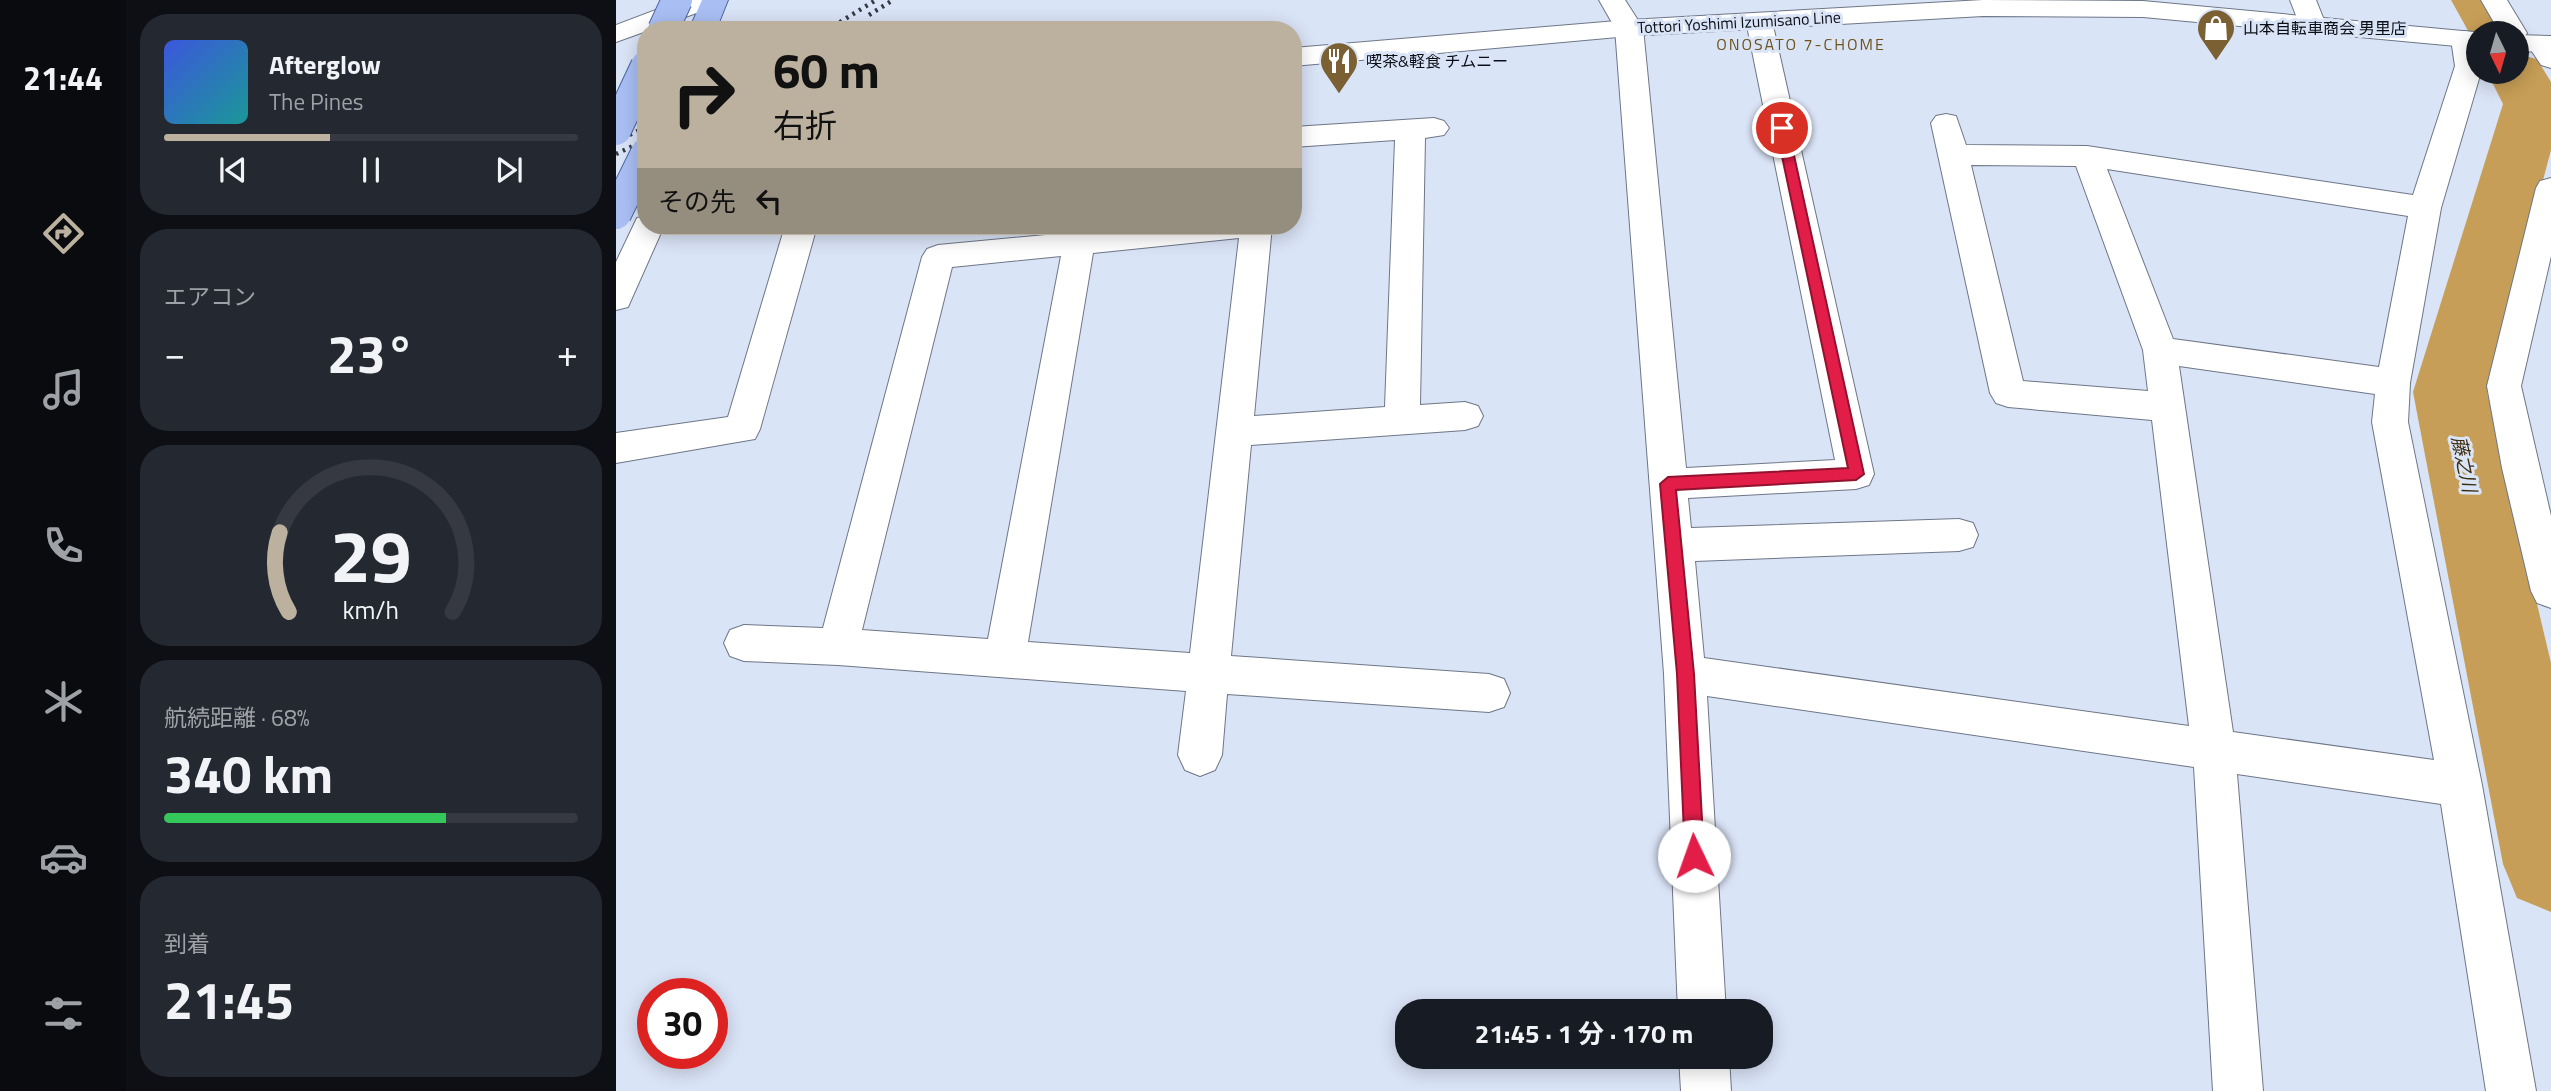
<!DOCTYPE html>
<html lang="ja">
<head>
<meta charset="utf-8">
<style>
  :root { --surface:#171b24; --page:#242831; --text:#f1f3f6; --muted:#9ea1a6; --line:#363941; --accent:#bbb19e }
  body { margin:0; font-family:"Titillium Web","Noto Sans JP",sans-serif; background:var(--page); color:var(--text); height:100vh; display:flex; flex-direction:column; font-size:26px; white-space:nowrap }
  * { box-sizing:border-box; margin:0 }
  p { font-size:23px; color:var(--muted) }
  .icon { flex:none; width:38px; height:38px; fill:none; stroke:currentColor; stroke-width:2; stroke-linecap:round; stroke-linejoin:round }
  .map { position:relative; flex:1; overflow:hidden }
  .panel { display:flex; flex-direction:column; gap:14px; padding:14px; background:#0d0f14; width:490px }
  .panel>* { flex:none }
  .guide { position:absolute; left:21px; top:21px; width:665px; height:214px; border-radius:28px; box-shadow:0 4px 18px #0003; background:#bbb19e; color:#111; overflow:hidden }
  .needle { width:46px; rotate:175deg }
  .fabs { position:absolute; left:1850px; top:21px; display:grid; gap:14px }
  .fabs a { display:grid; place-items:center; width:63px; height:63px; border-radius:50%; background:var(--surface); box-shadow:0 4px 18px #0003; font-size:35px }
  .speed { position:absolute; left:21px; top:978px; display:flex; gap:14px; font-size:35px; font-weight:700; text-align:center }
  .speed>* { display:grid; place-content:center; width:91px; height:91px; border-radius:50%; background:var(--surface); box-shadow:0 4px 18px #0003; line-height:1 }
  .speed .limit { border:10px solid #d22; background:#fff; color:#111 }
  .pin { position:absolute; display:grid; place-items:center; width:60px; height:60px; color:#fff; margin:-30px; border:4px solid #fff; border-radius:50%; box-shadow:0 2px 7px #0007 }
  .me { position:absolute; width:77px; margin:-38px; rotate:357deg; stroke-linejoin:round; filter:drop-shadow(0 0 5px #0008) }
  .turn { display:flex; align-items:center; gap:24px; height:147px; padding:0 21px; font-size:32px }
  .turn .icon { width:91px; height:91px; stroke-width:2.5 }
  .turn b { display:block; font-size:49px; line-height:60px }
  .then { display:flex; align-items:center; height:66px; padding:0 21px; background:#0003; gap:14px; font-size:26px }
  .big { font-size:52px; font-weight:700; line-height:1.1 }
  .panel .tile { flex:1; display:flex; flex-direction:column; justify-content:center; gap:10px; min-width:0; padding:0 24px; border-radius:28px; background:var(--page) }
  .panel .dial { align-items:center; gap:0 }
  .dial svg { height:182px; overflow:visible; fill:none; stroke:var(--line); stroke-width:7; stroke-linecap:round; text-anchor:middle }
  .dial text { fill:var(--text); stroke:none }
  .song { display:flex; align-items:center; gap:21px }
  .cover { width:84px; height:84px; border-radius:10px; background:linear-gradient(135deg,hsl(230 70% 55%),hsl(180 70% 35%)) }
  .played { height:7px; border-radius:4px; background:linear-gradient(90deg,var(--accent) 40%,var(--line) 40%) }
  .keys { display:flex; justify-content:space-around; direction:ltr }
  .heat { display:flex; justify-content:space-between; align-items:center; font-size:38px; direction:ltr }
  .charge { height:10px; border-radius:5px; background:linear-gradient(90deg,#34c759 68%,var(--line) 0) }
  .trip { position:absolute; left:779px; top:999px; width:378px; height:70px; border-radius:28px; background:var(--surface); box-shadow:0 4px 18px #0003; font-weight:700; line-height:70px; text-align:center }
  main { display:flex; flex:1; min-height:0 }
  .tabs { display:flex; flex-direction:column; width:126px; justify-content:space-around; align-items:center; background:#090b0e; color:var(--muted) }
  .tabs .icon { width:49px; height:49px }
  .tabs .selected { color:var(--accent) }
  .tabs b { font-size:32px; color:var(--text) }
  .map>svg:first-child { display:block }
</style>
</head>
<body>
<main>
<nav class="tabs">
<b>21:44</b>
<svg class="icon selected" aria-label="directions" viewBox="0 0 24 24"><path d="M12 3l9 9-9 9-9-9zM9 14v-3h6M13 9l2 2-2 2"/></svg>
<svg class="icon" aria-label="music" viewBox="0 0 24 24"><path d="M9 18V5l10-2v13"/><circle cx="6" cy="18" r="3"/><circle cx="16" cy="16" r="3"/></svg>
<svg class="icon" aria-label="phone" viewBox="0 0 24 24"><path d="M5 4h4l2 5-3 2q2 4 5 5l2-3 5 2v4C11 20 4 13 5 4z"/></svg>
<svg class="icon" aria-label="climate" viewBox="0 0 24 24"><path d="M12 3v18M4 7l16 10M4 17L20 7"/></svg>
<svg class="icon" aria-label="car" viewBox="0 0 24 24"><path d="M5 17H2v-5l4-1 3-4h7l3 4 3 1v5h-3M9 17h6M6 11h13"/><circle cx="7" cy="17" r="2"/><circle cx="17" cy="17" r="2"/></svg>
<svg class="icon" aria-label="filters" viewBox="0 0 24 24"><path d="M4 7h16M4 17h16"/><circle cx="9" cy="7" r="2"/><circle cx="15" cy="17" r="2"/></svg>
</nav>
<section class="panel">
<div class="tile">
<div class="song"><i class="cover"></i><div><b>Afterglow</b><p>The Pines</p></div></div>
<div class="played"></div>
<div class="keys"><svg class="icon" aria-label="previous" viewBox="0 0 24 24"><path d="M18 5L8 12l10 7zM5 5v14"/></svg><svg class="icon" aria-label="pause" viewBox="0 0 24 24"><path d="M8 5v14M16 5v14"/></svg><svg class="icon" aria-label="next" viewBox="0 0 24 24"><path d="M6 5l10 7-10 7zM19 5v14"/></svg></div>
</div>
<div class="tile"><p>エアコン</p>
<div class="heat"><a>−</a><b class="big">23°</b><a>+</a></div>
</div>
<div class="tile dial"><svg viewBox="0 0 100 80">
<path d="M14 69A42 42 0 1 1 86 69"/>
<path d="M14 69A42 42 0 0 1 10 34" stroke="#bbb19e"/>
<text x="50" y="56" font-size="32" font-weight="700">29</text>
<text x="50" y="72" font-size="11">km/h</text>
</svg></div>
<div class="tile"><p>航続距離 · 68%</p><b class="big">340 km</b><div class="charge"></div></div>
<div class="tile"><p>到着</p><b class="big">21:45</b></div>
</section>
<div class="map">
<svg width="1935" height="1091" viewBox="0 0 1935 1091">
  <rect width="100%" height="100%" fill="#dae4f7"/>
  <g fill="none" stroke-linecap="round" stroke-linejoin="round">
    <!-- river -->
    <path fill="#c79e57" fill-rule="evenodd" d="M 1835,0 L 1891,0 L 1908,33 L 1900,45 L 1900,33 L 1862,33 L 1862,46 L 1860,45 Z
      M 1900,54 L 1921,59 L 1935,82 L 1935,150 L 1871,392 L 1935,663 L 1935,912 L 1901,898 L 1887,864 L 1797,392 L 1887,104 L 1871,72 L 1900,72 Z"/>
    <defs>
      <path id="street" d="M 66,0 L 104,0 L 100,6 L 0,42 L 0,25 Z
        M 983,0 L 1009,0 L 1027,28 L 1070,468 L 1219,460 L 1130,21 L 1133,15 L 1143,13 L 1153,15 L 1156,21 L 1258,474 L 1253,485 L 1240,489 L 1072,498 L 1075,528 L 1343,519 L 1357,523 L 1362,535 L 1357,547 L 1343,551 L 1079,561 L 1088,658 L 1573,726 L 1536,420 L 1392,407 L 1380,403 L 1374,393 L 1315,123 L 1320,116 L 1330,114 L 1340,116 L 1350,145 L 1471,146 L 1797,195 L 1839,66 L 1835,39 L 1839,33 L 1849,31 L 1859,33 L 1862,38 L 1862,72 L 1865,72 L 1825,208 L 1794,383 L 1792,422 L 1866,785 L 1920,1091 L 1870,1091 L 1825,804 L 1621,774 L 1647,1091 L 1597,1091 L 1578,767 L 1091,696 L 1110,1012 L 1062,1012 L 1048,674 L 999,28 ZM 1355,165 L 1460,166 L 1527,350 L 1532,391 L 1407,381 ZM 1491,169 L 1792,216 L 1763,367 L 1557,339 ZM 1563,366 L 1759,394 L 1756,422 L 1818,760 L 1617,732 Z
        M 1674,0 L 1700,0 L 1710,25 L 1706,31 L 1696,33 L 1686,31 Z
        M 1865,0 L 1891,0 L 1911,33 L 1907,39 L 1900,40 L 1900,33 L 1884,33 Z
        M 1925,36 L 1935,38 L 1935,68 L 1925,65 L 1911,44 L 1915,38 Z
        M 818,118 L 828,121 L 833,128 L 828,135 L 809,138 L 804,405 L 849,402 L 862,406 L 867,416 L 862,426 L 849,430 L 635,445 L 615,656 L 873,674 L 888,679 L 894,693 L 888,707 L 873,712 L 611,694 L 606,755 L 599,770 L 584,776 L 569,770 L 562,755 L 570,691 L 222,665 L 128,661 L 114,656 L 108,643 L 114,630 L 128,625 L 207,628 L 306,257 L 311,249 L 322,245 L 526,226 L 656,226 L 638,416 L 769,407 L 779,140 L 677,147 L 677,127 ZM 623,238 L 574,653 L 412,642 L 477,253 ZM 445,256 L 372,639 L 246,630 L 336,267 Z
        M 1935,178 L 1935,256 L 1905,386 L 1935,516 L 1935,608 L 1921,603 L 1915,591 L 1886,468 L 1871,386 L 1920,188 L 1924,181 Z
        M 30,216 L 30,226 L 48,226 L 12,307 L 0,310 L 0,262 L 21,218 Z
        M 169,226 L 201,226 L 144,429 L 139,439 L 0,463 L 0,433 L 112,417 Z
        M 1063,1057 L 1113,1057 L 1115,1091 L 1065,1091 Z"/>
      <path id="secondary" d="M 1367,0 L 1527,1 L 1868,33 L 1862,33 L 1862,48 L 1527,17 L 1367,16 L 1013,36 L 677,66 L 677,48 L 1013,20 Z
        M 1900,35 L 1935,36 L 1935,52 L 1900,51 Z"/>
      <path id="primary" d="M 86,0 L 112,0 L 100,30 L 73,30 Z"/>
    </defs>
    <!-- street casing -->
    <use href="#street" stroke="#6e7687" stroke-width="2"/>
    <!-- secondary casing -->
    <use href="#secondary" stroke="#6e7687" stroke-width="2"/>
    <!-- primary casing -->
    <use href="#primary" stroke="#4d66a1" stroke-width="2"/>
    <!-- street -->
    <use href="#street" fill="#fff" fill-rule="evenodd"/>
    <!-- secondary -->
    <use href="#secondary" fill="#fff" fill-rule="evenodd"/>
    <!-- primary -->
    <use href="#primary" fill="#a9bff4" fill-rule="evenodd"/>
    <!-- rail -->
    <path stroke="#353942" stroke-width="4.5" stroke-dasharray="2.5 5" stroke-linecap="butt" d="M 253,15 L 277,0
      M 211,30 L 260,0
      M 0,141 L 30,127
      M 0,154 L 30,140"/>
    <defs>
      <path id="primary-bridge" d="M 47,30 L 61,0
        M 0,130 L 30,66
        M 0,214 L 30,153"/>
    </defs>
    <!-- primary-bridge casing -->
    <use href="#primary-bridge" stroke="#4d66a1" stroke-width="32" stroke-linecap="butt"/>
    <!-- primary-bridge -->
    <use href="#primary-bridge" stroke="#a9bff4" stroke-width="30"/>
  </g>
  <!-- route -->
  <path fill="#e11d48" stroke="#92132f" stroke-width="2" d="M 1166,124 L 1172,128 L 1248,474 L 1240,480 L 1060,490 L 1078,674 L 1088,856 L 1085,862 L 1078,865 L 1072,862 L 1069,856 L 1061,674 L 1044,484 L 1052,477 L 1232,468 L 1160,128 Z"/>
  <!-- icons -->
  <defs>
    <symbol id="shop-pin" viewBox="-11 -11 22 30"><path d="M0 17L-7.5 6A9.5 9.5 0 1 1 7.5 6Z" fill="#7a6032" stroke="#dae4f7"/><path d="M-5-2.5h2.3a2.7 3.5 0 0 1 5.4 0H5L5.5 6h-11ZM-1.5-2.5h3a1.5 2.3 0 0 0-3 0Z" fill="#fff"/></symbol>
    <symbol id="restaurant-pin" viewBox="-11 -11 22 30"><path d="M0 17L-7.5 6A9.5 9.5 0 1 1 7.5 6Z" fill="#7a6032" stroke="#dae4f7"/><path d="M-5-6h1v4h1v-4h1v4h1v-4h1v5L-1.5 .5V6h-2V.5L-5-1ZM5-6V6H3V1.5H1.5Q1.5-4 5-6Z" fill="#fff"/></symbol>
  </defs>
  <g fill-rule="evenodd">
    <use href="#shop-pin" x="1578" y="6" width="44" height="60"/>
    <use href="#restaurant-pin" x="701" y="39" width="44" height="60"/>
  </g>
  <g text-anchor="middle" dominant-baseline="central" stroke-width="6" stroke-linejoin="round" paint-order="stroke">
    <!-- far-street labels -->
    <g font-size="16" fill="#0b0e14" stroke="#dae4f7">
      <text transform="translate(1123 22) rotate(-3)">Tottori Yoshimi Izumisano Line</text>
    </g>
    <!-- far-poi labels -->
    <g font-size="16" fill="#0b0e14" stroke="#dae4f7" text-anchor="start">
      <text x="1627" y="28">山本自転車商会 男里店</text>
      <text x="750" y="61">喫茶&amp;軽食 チムニー</text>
    </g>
    <!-- far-neighbourhood labels -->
    <g font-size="16" letter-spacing="2" fill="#6f521c" stroke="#dae4f7">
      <text x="1185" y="44">ONOSATO 7-CHOME</text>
    </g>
    <!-- water labels -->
    <g font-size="19" font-style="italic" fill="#3c2b0b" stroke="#dae4f7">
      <text transform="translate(1849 464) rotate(78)">藤之川</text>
    </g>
  </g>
</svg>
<div class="fabs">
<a><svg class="needle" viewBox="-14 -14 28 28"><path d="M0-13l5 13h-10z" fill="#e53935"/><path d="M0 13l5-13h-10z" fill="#9ea1a6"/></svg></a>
</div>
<div class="speed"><div class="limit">30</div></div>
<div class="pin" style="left:1166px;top:128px;background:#d93025"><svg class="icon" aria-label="arrive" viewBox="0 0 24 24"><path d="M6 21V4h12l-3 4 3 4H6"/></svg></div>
<svg class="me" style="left:1078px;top:856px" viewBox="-20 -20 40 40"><circle r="19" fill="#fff"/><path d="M0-13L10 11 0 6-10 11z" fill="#e11d48"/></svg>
<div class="trip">21:45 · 1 分 · 170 m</div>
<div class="guide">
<div class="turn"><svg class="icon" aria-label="right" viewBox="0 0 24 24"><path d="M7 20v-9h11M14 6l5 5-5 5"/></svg><div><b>60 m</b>右折</div></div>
<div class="then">その先<svg class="icon" aria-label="left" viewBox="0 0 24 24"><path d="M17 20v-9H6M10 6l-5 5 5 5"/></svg></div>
</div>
</div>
</main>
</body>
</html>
